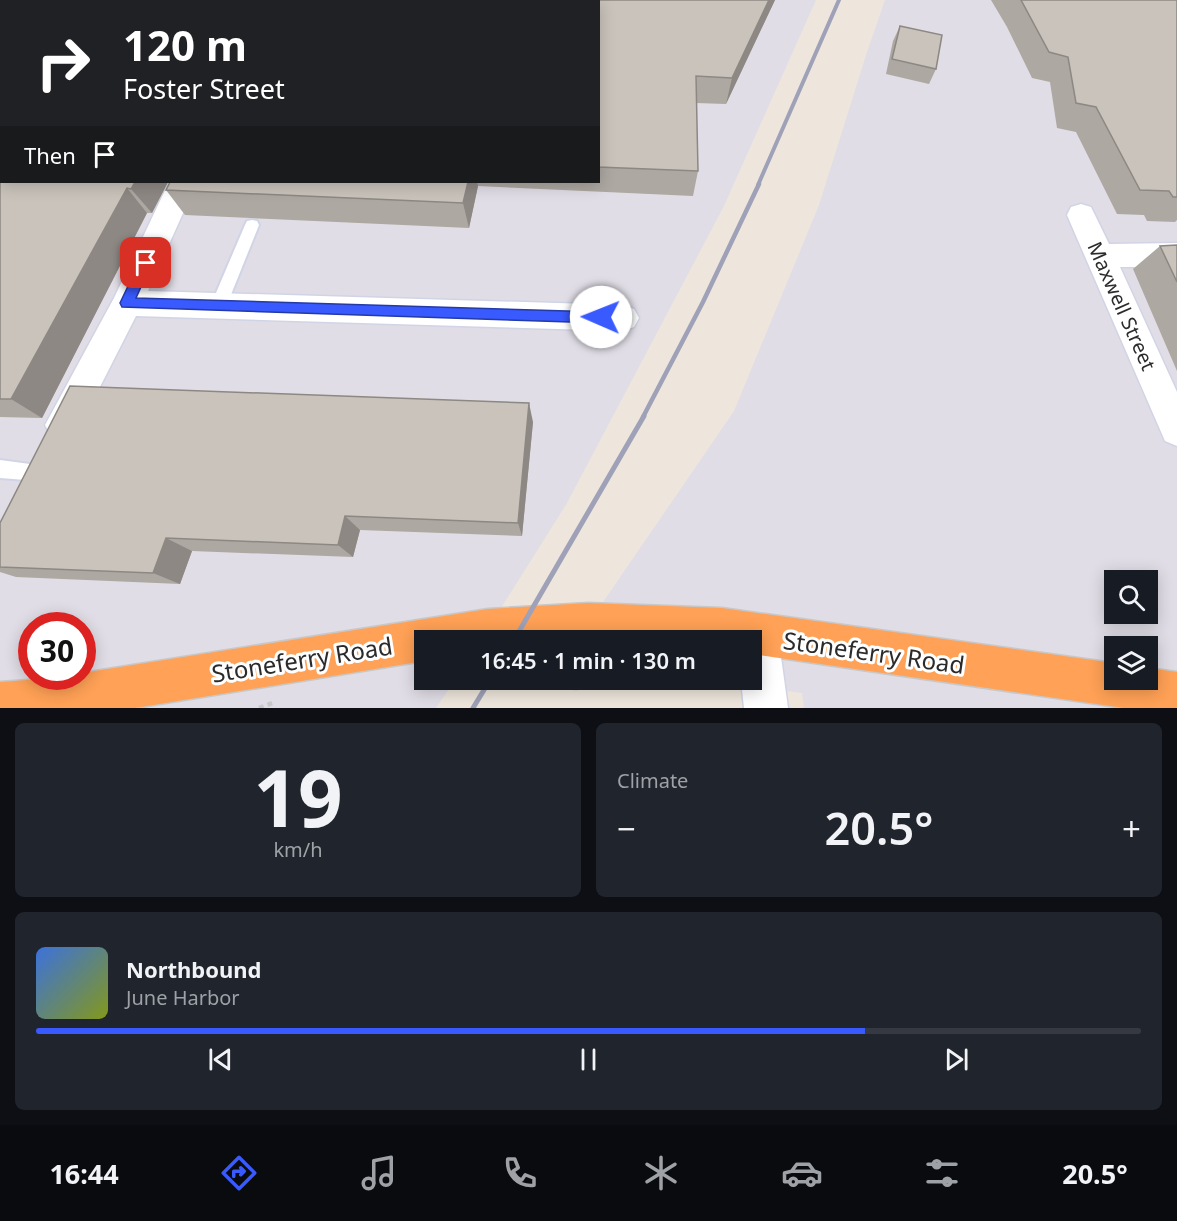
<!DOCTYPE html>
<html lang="en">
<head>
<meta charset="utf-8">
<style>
  :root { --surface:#171b24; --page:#20242c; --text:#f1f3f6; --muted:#9ea1a6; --line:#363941; --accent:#385aff }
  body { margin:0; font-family:"Noto Sans",sans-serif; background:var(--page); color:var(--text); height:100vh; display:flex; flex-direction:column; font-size:22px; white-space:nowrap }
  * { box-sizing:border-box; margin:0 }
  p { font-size:20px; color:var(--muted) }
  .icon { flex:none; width:33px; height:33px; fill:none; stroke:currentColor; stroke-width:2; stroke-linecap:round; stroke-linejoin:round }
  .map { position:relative; height:708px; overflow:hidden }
  .side { display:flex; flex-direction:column; gap:15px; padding:15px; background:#0d0f14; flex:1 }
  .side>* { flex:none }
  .top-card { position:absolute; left:0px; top:0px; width:600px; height:183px; box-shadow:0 3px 15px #0003; background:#202124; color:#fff; overflow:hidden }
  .buttons { position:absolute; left:1104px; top:570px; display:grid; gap:12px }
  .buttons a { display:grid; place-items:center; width:54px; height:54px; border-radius:0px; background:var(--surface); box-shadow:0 3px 15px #0003; font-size:30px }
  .speed { position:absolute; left:18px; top:612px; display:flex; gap:12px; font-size:30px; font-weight:700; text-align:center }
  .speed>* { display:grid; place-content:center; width:78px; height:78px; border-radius:50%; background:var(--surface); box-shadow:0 3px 15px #0003; line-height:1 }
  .speed .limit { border:9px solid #d22; background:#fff; color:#111 }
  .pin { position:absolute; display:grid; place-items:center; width:51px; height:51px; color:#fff; margin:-26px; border-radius:12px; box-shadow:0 3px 9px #0006 }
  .me { position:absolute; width:66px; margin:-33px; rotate:271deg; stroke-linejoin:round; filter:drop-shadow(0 0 4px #0008) }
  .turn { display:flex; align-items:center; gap:21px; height:126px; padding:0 24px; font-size:27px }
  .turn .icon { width:78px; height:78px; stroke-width:2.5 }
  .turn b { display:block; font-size:42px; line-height:51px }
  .then { display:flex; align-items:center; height:57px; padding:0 24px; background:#0003; gap:12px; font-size:22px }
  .big { font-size:45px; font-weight:600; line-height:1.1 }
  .side .tile { flex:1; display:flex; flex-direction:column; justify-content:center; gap:9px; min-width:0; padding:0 21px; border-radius:9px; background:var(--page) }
  .side .dial { align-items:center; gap:0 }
  .dial b { font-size:78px; line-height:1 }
  .song { display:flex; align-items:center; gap:18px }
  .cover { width:72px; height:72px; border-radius:9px; background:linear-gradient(135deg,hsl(220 70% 55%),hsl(70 70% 35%)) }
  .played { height:6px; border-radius:3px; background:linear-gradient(90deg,var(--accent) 75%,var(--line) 75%) }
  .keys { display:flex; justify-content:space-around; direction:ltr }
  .heat { display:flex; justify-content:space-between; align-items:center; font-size:33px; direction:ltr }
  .side .tiles { flex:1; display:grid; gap:15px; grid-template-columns:1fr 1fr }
  .tile:last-child { grid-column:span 2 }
  .trip { position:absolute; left:414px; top:630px; width:348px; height:60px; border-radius:0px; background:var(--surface); box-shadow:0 3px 15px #0003; font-weight:600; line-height:60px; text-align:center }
  .tabs { display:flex; height:96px; justify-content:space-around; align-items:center; background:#090b0e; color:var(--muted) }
  .tabs .icon { width:42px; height:42px }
  .tabs .on { color:var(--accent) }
  .tabs b { font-size:27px; color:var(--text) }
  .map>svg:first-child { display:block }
</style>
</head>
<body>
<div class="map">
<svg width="1177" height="708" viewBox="0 0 1177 708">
  <rect width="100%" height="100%" fill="#eee6dc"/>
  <!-- industrial -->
  <path fill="#e0dde6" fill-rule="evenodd" d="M 0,0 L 816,0 L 724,206 L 567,503 L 481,640 L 424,640 L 424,680 L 455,680 L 436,708 L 0,708 ZM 2,2 L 598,2 L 598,182 L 2,182 ZM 32,626 L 82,626 L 82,676 L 32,676 Z
    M 885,0 L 1177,0 L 1177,708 L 804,708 L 802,693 L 704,680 L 752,680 L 752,640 L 577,640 L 734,411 L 819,205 L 867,52 ZM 1114,580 L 1148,580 L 1148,614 L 1114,614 ZM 1114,646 L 1148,646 L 1148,680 L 1114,680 Z"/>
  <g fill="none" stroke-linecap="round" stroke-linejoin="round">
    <defs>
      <path id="lane" d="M 432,0 L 444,0 L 444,2 L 432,2 Z
        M 252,220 L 257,221 L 259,225 L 226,307 L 224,312 L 218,313 L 212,312 L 210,307 L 245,225 L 247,221 Z
        M 0,460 L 45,466 L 48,472 L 45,478 L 39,481 L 0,478 Z"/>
      <path id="street" d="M 271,0 L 293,0 L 270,2 Z
        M 169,182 L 197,182 L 148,291 L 623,305 L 634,309 L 639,318 L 634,327 L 623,331 L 136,316 L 75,436 L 63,441 L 51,436 L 45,425 L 51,414 L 114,298 Z
        M 1081,204 L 1091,207 L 1109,244 L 1177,243 L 1177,267 L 1120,267 L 1177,392 L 1177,446 L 1165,441 L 1067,215 L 1071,207 Z
        M 757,614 L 772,620 L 778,635 L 788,708 L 744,708 L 741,680 L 752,680 L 752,640 L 737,640 L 736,635 L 742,620 Z"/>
      <path id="highway" d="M 588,603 L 722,608 L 1114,663 L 1114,680 L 1148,680 L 1148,668 L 1177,672 L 1177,708 L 1124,708 L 752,654 L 752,640 L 424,640 L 424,661 L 135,708 L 0,708 L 0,682 L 82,676 L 82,673 L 488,609 Z"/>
    </defs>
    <!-- lane casing -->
    <use href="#lane" stroke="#d1d4e5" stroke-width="4"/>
    <!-- street casing -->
    <use href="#street" stroke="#d1d4e5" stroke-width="3"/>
    <!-- highway casing -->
    <use href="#highway" stroke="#c8c8c8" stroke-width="3"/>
    <!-- path -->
    <path stroke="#c8c8c8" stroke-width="4.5" stroke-dasharray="5 4" stroke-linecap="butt" d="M 466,680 L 476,684 L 574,688 L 692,686 L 695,680
      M 259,708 L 275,702"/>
    <!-- lane -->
    <use href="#lane" fill="#fff" fill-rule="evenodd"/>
    <!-- street -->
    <use href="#street" fill="#fff" fill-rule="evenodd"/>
    <!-- highway -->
    <use href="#highway" fill="#ffa156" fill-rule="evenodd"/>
    <!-- rail-far2 -->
    <path stroke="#9ea1b7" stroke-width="4" d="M 758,185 L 839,0"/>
    <!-- rail-far1 -->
    <path stroke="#9ea1b7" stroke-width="4.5" d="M 643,417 L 703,302 L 759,184"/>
    <!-- rail -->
    <path stroke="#9ea1b7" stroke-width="5" d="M 514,640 L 644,416
      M 473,708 L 490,680"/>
  </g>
  <!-- wall -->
  <path fill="#ada8a1" d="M 0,0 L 99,0 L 98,2 L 2,2 L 2,29 L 0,30 Z
    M 550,0 L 775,0 L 726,104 L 696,103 L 698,171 L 693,196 L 478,186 L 469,228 L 185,215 L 166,190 L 170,182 L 598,182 L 598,2 Z
    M 991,0 L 1177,0 L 1177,220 L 1175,222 L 1147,221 L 1144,215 L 1117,214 L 1076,132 L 1057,128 L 1050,82 L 1032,78 L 1007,27 Z
    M 900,26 L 936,69 L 929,84 L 886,74 L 893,41 Z
    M 0,146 L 2,182 L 168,182 L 152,213 L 147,213 L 42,418 L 0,417 Z
    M 1177,245 L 1177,371 L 1133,269 L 1160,246 Z
    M 533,422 L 522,536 L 360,530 L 353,557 L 192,551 L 180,584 L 16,577 L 0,572 L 0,523 Z"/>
  <!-- shaded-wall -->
  <path fill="#8d8883" d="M 0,0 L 10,0 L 11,2 L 2,2 L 2,29 L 0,30 Z
    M 79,0 L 99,0 L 98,2 L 80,2 Z
    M 238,0 L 258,0 L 257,2 L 237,2 Z
    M 396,0 L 413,0 L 412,2 L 395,2 Z
    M 769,0 L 775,0 L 726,104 L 732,78 Z
    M 135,182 L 168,182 L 152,213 L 131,189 Z
    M 468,182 L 477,182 L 478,186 L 469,228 L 463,203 Z
    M 127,188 L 147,213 L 42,418 L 11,399 Z
    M 529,403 L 533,422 L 522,536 L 518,523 Z
    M 345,516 L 360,530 L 353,557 L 338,545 Z
    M 166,538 L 192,551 L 180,584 L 153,573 Z"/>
  <!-- building -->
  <path fill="#c9c3bb" stroke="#8d8883" stroke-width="1.5" d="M 140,0 L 238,0 L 237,2 L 139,2 Z
    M 288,0 L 396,0 L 395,2 L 287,2 Z
    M 550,0 L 769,0 L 732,78 L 696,76 L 698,171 L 598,167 L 598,2 L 550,2 Z
    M 1021,0 L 1177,0 L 1177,197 L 1173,197 L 1169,191 L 1140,190 L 1096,107 L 1076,103 L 1068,57 L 1049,52 Z
    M 900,26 L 942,35 L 936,69 L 892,59 Z
    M 0,146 L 2,146 L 2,182 L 135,182 L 131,189 L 127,188 L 11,399 L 0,399 Z
    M 170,182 L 468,182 L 463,203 L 166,190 Z
    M 1177,245 L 1177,282 L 1160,246 Z
    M 70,386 L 529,403 L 518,523 L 345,516 L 338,545 L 166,538 L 153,573 L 0,567 L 0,523 Z"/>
  <!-- route -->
  <path fill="#385aff" stroke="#243aa6" stroke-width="1.5" d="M 146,258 L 152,263 L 136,298 L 601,312 L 607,317 L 601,323 L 122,307 L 120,303 L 141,259 Z"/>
  <g text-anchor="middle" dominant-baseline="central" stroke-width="6" stroke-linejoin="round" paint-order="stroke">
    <!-- street labels -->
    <g font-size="20" fill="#2b2b2b" stroke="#fff">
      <text transform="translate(1122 306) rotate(66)">Maxwell Street</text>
    </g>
    <!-- near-street labels -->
    <g font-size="24" fill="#2b2b2b" stroke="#fff">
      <text transform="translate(874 652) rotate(8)">Stoneferry Road</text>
      <text transform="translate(302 659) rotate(-9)">Stoneferry Road</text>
    </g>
  </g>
</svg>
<div class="buttons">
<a><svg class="icon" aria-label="search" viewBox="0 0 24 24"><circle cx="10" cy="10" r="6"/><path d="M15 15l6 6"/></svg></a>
<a><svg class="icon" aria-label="layers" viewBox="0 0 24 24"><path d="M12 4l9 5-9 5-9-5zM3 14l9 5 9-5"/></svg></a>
</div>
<div class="speed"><div class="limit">30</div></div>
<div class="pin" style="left:146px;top:263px;background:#d93025"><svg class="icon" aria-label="arrive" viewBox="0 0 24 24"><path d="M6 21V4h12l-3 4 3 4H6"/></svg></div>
<svg class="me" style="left:601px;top:317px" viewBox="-20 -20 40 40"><circle r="19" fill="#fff"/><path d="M0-13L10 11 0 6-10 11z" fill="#385aff"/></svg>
<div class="trip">16:45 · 1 min · 130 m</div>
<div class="top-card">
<div class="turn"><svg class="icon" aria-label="right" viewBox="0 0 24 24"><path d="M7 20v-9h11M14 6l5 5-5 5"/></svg><div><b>120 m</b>Foster Street</div></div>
<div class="then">Then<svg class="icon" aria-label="arrive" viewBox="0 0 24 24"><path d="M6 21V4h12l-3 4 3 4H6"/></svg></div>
</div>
</div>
<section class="side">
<div class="tiles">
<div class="tile dial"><b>19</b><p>km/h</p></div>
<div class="tile"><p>Climate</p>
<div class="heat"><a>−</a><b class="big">20.5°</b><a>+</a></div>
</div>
<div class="tile">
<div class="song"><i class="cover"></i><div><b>Northbound</b><p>June Harbor</p></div></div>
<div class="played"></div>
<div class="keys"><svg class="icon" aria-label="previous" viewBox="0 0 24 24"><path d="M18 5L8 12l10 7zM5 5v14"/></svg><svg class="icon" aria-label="pause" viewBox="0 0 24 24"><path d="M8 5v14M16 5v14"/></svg><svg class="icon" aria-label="next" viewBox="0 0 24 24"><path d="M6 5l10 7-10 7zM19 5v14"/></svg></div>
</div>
</div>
</section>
<nav class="tabs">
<b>16:44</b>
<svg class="icon on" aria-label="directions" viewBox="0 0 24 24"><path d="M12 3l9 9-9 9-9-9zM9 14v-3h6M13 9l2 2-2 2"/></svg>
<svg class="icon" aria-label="music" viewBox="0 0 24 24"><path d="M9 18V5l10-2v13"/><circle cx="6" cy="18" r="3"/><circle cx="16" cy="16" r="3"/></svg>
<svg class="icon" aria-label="phone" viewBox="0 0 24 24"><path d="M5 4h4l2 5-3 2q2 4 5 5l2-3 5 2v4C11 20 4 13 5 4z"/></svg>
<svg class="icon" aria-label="climate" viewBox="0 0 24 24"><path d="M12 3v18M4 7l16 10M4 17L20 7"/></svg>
<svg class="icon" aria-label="car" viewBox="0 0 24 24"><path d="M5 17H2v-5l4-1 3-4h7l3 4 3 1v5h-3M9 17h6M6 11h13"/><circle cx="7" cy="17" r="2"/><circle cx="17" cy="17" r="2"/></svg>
<svg class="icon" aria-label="filters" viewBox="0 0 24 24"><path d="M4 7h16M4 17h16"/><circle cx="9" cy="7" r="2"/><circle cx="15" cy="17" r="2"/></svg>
<b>20.5°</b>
</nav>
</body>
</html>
